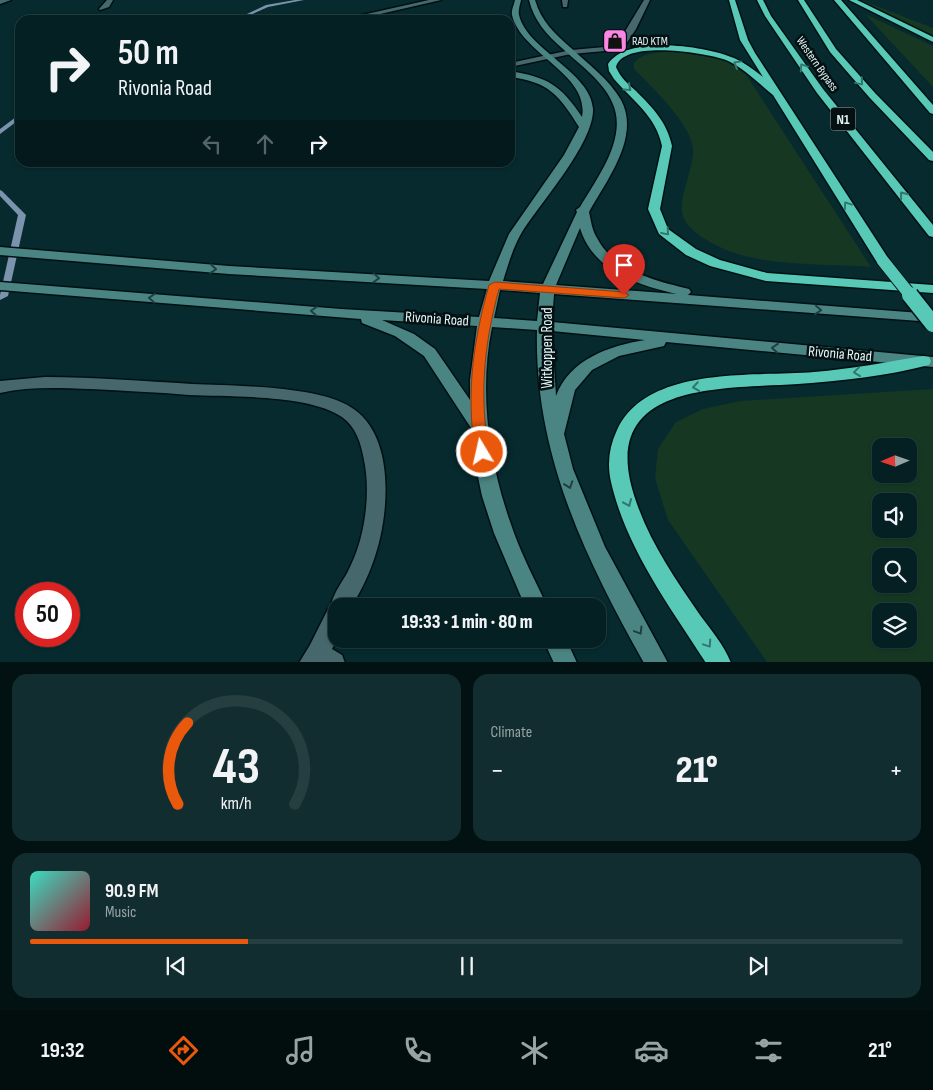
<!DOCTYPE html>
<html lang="en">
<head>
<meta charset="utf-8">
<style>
  :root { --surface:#042022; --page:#122d2f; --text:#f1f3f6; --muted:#97a3a5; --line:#253e40; --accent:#ea580c }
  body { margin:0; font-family:"Sofia Sans Condensed",sans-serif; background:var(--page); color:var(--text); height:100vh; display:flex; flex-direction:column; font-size:19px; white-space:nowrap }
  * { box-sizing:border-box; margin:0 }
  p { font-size:16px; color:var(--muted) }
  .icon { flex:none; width:28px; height:28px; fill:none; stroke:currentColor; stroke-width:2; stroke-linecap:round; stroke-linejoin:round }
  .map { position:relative; height:662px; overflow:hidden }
  .sheet { display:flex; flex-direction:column; gap:12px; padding:12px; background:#021213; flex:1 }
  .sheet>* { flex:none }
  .top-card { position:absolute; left:15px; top:15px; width:500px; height:152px; border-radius:15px; box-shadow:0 1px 4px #0004,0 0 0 1px var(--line); background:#042022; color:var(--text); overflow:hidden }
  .needle { width:32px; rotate:268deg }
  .controls { position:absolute; left:872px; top:438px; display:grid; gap:10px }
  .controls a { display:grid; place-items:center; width:45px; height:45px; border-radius:10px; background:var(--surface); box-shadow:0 1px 4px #0004,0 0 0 1px var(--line); font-size:25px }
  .speed { position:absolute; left:15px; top:582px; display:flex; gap:10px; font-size:25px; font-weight:700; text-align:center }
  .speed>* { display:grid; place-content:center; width:65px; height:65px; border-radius:50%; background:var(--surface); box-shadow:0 1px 4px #0004,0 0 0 1px var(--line); line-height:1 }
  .speed .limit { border:8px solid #d22; background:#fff; color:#111 }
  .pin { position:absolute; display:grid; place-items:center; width:42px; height:42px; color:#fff; margin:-51px -21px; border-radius:50% 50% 50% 0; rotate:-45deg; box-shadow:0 0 5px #0007 }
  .pin .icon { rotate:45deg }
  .me { position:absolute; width:55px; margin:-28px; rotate:351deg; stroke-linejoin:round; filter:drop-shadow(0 0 4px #0008) }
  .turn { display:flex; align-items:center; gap:18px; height:105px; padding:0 20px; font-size:22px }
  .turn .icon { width:65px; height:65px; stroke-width:2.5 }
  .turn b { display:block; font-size:35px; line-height:42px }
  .lanes { display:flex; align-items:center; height:48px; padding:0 20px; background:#0003; justify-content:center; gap:25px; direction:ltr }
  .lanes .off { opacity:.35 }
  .big { font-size:38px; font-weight:800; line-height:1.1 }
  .sheet .tile { flex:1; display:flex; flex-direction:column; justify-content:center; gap:8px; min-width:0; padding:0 18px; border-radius:15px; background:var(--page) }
  .sheet .dial { align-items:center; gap:0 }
  .dial svg { height:130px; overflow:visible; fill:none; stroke:var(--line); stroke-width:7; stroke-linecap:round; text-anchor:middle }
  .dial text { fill:var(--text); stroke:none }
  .song { display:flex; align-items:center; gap:15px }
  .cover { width:60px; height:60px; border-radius:8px; background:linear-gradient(135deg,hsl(170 70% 55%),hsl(350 70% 35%)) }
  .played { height:5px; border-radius:2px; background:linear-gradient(90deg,var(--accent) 25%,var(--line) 25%) }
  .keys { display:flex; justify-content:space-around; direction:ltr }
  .heat { display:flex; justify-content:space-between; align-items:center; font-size:28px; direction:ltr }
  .sheet .tiles { flex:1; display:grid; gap:12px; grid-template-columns:1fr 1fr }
  .tile:last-child { grid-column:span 2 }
  .trip { position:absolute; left:328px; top:598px; width:278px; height:50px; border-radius:15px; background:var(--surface); box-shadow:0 1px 4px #0004,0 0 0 1px var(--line); font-weight:800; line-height:50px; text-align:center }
  .tabs { display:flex; height:80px; justify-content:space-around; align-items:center; background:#020d0e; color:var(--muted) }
  .tabs .icon { width:35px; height:35px }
  .tabs .selected { color:var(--accent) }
  .tabs b { font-size:22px; color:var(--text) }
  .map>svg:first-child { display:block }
</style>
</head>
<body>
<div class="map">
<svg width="933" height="663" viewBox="0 0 933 663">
  <rect width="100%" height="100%" fill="#062a2e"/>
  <!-- green -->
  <path fill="#163823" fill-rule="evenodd" d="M 861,0 L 933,28 L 933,36 L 865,4 Z
    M 865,14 L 933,46 L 933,87 Z
    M 679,51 C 702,52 730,55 745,73 L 871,267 C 831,264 788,266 749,257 C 729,253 684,234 682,212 C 680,193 695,165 693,148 C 690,123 652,87 634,69 L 634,63 C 644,51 665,52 679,51 Z
    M 933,389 L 933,662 L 767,662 L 668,520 L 655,478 L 658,449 L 676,422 L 703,409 L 740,401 ZM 881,446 L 909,446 L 909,474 L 881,474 ZM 881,501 L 909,501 L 909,529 L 881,529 ZM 881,556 L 909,556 L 909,584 L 881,584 ZM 881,611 L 909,611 L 909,639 L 881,639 Z"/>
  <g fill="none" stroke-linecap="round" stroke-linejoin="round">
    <!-- stream -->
    <path fill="#7c93ad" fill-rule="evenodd" d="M 295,0 L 304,0 L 268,7 L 239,20 L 234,20 L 266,5 Z
      M 20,114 L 20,119 L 0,134 L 0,129 Z
      M 0,190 L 2,191 L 26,215 L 8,296 L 0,300 L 0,295 L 18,215 L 0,196 Z"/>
    <defs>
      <path id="lane" d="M 107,0 L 113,0 L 109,7 L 100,10 L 99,9 Z
        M 429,0 L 441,0 L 354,20 L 340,20 Z
        M 562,0 L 568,0 L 567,7 L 563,7 Z
        M 644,0 L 650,0 L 636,29 L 624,47 L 605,51 L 571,54 L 510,67 L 510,63 L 571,50 L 605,47 L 618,43 Z
        M 45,377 C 94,377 143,381 192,384 C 233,386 323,385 355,410 C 396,440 389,519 373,562 C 368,577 360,592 352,606 L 336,606 L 337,639 L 332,649 L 342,655 L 345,663 L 299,663 L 310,645 L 328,609 L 331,608 C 331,595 345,579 350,567 C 365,537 371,493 364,460 C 361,443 356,427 342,417 C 309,394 230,397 189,395 C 156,392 124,391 91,389 C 60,388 30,386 0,393 L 0,381 Z"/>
      <path id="street" d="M 0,0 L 11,0 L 0,4 Z"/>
      <path id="secondary" d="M 515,0 L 521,0 C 520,5 518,10 519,15 C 527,50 591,72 593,109 C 594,143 541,202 522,232 C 513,247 508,265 503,281 L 543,284 L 577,212 L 576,210 L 580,207 C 597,178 629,137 612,102 C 603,81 579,64 563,49 C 547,35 534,21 529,0 L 535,0 C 541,21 555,34 571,48 C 588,64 609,79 621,100 C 641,137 606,181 589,212 C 591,221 592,230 597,238 C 614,271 656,281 689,289 L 691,292 L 688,295 L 933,314 L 933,322 L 554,294 L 552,322 L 933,357 L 933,367 L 666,342 L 664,346 L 619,356 L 592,370 L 575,390 L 564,434 L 573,469 L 605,547 L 668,663 L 644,663 C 585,558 534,453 537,330 L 492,327 C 478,396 490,468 514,533 C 523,558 536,582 547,606 L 525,606 L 494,533 L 482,496 L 474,458 L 471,428 L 424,356 L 395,336 L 362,323 L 361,319 L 0,290 L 0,282 L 341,309 L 479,317 L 487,289 L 229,274 L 0,255 L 0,247 L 229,266 L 489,281 L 509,234 L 564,155 L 579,127 C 559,95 549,82 510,77 L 510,71 C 547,77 561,85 582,117 C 590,74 521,54 512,15 C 511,10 514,5 515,0 ZM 580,228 C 593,271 638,285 677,294 L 556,285 ZM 500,290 L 540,293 L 537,321 L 494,318 ZM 382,320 L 477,326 L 470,380 L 470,400 L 435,349 L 414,334 ZM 552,331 L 645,340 C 609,346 570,359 556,396 Z
        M 543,639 L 566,639 L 577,663 L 554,663 Z"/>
      <path id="highway" d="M 729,0 L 735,0 L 748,40 L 755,53 L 890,261 L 883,265 L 878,264 L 773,95 C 758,83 744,68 726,60 C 707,53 623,39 616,67 C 620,77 628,84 636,91 C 653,108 667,122 672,146 L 660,209 L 668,229 L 696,249 L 720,260 L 767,273 L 933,285 L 933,293 L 766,281 L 710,266 L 686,255 L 659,234 L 648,209 L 662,146 C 656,116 633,101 614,79 L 609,71 L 608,64 C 627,34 706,46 734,58 C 745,63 754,70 763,77 L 740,40 Z
        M 757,0 L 763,0 L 771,16 L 823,89 L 933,225 L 933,237 L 929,236 L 817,93 L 765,16 Z
        M 798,0 L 804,0 L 836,49 L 875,93 L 933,152 L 933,161 L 929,160 L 869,97 L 830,52 Z
        M 834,0 L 841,0 L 933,105 L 933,114 L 930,113 Z
        M 849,0 L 857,0 L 933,37 L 933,42 Z
        M 923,356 L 929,357 L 931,361 L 929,365 C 887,376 841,381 798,384 C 718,389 592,381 637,504 C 651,544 676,580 700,615 C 711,630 724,645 731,663 L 706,663 C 670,607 626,548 611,482 C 607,464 609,447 617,430 C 647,365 754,377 814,372 C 851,369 887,362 923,356 Z"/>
    </defs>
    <!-- lane casing -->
    <use href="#lane" stroke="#001114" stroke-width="3"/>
    <!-- street casing -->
    <use href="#street" stroke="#001114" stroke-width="3"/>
    <!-- secondary casing -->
    <use href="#secondary" stroke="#001114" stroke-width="3"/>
    <!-- highway casing -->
    <use href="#highway" stroke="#001114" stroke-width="3"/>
    <!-- lane -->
    <use href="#lane" fill="#46686d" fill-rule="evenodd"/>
    <!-- street -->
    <use href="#street" fill="#46686d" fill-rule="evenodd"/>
    <!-- secondary -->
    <use href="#secondary" fill="#4b8583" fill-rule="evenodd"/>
    <!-- highway -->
    <use href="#highway" fill="#57c9b6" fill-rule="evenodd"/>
    <defs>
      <path id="highway-bridge-far1" d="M 883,261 L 911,296"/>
      <path id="highway-bridge" d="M 910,295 L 933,324"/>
    </defs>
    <!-- highway-bridge-far1 casing -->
    <use href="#highway-bridge-far1" stroke="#001114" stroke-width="14" stroke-linecap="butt"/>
    <!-- highway-bridge casing -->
    <use href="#highway-bridge" stroke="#001114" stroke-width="19" stroke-linecap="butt"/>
    <!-- highway-bridge-far1 -->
    <use href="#highway-bridge-far1" stroke="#57c9b6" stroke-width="12"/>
    <!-- highway-bridge -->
    <use href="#highway-bridge" stroke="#57c9b6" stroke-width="16"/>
  </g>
  <!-- one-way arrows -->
  <defs><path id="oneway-chevron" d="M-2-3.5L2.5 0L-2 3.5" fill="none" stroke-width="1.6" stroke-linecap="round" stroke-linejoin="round" transform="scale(1.25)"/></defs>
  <g stroke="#32766c">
    <use href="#oneway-chevron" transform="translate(737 64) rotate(-151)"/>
    <use href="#oneway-chevron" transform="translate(803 67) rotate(-124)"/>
    <use href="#oneway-chevron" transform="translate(860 82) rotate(50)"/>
    <use href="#oneway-chevron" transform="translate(628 88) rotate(42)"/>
    <use href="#oneway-chevron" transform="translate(903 195) rotate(-128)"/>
    <use href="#oneway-chevron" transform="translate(847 205) rotate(-124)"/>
    <use href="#oneway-chevron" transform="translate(666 232) rotate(49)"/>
    <use href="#oneway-chevron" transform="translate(857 372) rotate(173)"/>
    <use href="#oneway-chevron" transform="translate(696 387) rotate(171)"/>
    <use href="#oneway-chevron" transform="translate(628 503) rotate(67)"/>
    <use href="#oneway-chevron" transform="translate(708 644) rotate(56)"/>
  </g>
  <g stroke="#203f3f">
    <use href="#oneway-chevron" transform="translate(213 269) rotate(5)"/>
    <use href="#oneway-chevron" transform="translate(376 278) rotate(3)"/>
    <use href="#oneway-chevron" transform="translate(152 298) rotate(-176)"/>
    <use href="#oneway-chevron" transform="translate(818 310) rotate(4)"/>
    <use href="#oneway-chevron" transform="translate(314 311) rotate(-176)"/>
    <use href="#oneway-chevron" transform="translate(775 348) rotate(-175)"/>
    <use href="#oneway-chevron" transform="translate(569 485) rotate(71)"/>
    <use href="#oneway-chevron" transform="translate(639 631) rotate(59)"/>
  </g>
  <!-- route -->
  <path fill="#ea580c" stroke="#983908" d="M 495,282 L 624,292 L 629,295 L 624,298 L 499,289 C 484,344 479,395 489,452 L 487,455 L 477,455 L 475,452 C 466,392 473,343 489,285 Z"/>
  <!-- icons -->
  <defs>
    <symbol id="shop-square" viewBox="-11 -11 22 22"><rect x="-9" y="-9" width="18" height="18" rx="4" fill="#fc86e4" stroke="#041012"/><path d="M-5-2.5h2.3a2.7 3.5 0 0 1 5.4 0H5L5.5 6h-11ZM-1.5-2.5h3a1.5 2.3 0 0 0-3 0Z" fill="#111"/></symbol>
  </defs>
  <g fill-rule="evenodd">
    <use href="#shop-square" x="601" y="27" width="28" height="28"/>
  </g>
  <g text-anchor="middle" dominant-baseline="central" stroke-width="5" stroke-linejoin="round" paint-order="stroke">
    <!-- far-poi labels -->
    <g font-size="12" fill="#e2f5f7" stroke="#041012" text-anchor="start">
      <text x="632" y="41">RAD KTM</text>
    </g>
    <!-- far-street labels -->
    <g font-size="12" fill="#e2f5f7" stroke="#041012">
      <text transform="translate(817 64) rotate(55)">Western Bypass</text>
    </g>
    <!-- shield labels -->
    <rect fill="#041012" stroke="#9fb0b2" stroke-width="1" x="830.5" y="107.5" width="25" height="23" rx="4"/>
    <g font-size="14" font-weight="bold" fill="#e2f5f7">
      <text x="843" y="119">N1</text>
    </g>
    <!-- street labels -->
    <g font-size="15" fill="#e2f5f7" stroke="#041012">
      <text transform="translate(437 319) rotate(4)">Rivonia Road</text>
      <text transform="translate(547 348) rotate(-90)">Witkoppen Road</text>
      <text transform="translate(840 354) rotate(5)">Rivonia Road</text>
    </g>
  </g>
</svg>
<div class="controls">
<a><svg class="needle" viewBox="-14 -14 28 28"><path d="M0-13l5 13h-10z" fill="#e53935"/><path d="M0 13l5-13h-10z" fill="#97a3a5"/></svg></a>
<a><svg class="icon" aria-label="sound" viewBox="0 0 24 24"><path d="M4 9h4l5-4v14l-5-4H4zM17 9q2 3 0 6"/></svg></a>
<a><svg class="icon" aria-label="search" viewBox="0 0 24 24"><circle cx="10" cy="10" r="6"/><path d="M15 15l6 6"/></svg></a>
<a><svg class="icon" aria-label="layers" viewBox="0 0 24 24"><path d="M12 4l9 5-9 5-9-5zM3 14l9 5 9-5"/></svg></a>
</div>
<div class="speed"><div class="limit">50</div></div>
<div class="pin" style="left:624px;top:295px;background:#d93025"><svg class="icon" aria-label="arrive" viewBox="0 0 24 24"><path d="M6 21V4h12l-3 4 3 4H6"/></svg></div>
<svg class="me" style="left:482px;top:452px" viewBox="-20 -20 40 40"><circle r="17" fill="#ea580c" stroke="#fff" stroke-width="3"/><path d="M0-11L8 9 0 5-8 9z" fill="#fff"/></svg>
<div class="trip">19:33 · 1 min · 80 m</div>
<div class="top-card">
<div class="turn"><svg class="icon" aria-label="right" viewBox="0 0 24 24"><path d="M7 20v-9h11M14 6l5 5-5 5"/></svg><div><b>50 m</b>Rivonia Road</div></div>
<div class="lanes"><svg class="icon off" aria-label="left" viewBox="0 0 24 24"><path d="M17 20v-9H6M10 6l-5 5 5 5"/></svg><svg class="icon off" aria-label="ahead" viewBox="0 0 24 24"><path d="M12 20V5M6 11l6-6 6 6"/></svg><svg class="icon" aria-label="right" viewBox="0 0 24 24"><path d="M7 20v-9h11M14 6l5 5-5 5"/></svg></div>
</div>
</div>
<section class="sheet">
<div class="tiles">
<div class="tile dial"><svg viewBox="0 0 100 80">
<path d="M14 69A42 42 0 1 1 86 69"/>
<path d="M14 69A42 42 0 0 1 20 19" stroke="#ea580c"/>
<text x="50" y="56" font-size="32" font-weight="700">43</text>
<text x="50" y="72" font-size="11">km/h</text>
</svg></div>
<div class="tile"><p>Climate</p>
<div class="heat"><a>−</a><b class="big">21°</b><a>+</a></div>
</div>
<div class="tile">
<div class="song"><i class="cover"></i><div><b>90.9 FM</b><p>Music</p></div></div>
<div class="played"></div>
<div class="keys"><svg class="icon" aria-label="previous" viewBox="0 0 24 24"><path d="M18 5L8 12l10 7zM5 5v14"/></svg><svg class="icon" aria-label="pause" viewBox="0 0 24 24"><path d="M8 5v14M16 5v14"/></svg><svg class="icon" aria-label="next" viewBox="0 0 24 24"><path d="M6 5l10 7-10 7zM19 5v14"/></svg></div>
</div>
</div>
</section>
<nav class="tabs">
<b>19:32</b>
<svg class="icon selected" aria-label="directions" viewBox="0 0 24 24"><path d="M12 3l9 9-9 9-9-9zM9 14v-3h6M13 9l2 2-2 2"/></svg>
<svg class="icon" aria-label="music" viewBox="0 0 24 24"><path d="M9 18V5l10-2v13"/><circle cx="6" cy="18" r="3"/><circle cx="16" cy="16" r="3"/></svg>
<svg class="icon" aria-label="phone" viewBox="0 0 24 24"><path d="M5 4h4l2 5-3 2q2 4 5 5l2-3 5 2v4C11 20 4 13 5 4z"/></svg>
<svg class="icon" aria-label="climate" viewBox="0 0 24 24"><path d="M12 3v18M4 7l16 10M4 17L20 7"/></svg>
<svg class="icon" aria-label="car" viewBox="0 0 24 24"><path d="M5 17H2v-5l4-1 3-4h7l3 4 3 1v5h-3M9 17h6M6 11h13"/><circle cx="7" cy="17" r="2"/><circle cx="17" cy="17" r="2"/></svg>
<svg class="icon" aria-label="filters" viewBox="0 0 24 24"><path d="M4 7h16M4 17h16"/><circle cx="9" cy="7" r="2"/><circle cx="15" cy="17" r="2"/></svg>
<b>21°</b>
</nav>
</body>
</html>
